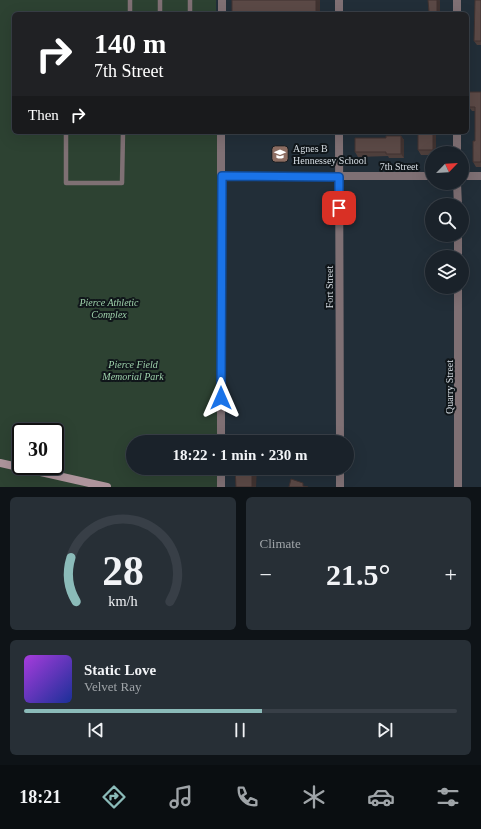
<!DOCTYPE html>
<html lang="en">
<head>
<meta charset="utf-8">
<style>
  :root { --surface:#1a222a; --page:#272f36; --text:#f1f3f6; --muted:#9fa4a8; --line:#383f47; --accent:#8bbbb9 }
  body { margin:0; font-family:Georgia,serif; background:var(--page); color:var(--text); height:100vh; display:flex; flex-direction:column; font-size:15px; white-space:nowrap }
  * { box-sizing:border-box; margin:0 }
  p { font-size:13px; color:var(--muted) }
  .icon { flex:none; width:22px; height:22px; fill:none; stroke:currentColor; stroke-width:2; stroke-linecap:round; stroke-linejoin:round }
  .map { position:relative; height:487px; overflow:hidden }
  .sheet { display:flex; flex-direction:column; gap:10px; padding:10px; background:#0e1317; flex:1 }
  .sheet>* { flex:none }
  .banner { position:absolute; left:12px; top:12px; width:457px; height:122px; border-radius:6px; box-shadow:0 4px 16px #0002,0 0 0 1px var(--line); background:#202124; color:#fff; overflow:hidden }
  .needle { width:26px; rotate:65deg }
  .fabs { position:absolute; left:425px; top:146px; display:grid; gap:8px }
  .fabs a { display:grid; place-items:center; width:44px; height:44px; border-radius:50%; background:var(--surface); box-shadow:0 4px 16px #0002,0 0 0 1px var(--line); font-size:20px }
  .speed { position:absolute; left:12px; top:423px; display:flex; gap:8px; font-size:20px; font-weight:700; text-align:center }
  .speed>* { display:grid; place-content:center; width:52px; height:52px; border-radius:50%; background:var(--surface); box-shadow:0 4px 16px #0002,0 0 0 1px var(--line); line-height:1 }
  .speed .limit { border:2px solid #111; border-radius:6px; background:#fff; color:#111 }
  .pin { position:absolute; display:grid; place-items:center; width:34px; height:34px; color:#fff; margin:-17px; border-radius:8px; box-shadow:0 2px 6px #0006 }
  .me { position:absolute; width:44px; margin:-22px; rotate:0deg; stroke-linejoin:round; filter:drop-shadow(0 0 3px #0008) }
  .turn { display:flex; align-items:center; gap:14px; height:84px; padding:0 16px; font-size:18px }
  .turn .icon { width:52px; height:52px; stroke-width:2.5 }
  .turn b { display:block; font-size:28px; line-height:34px }
  .then { display:flex; align-items:center; height:38px; padding:0 16px; background:#0003; gap:8px; font-size:15px }
  .big { font-size:30px; font-weight:600; line-height:1.1 }
  .sheet .widget { flex:1; display:flex; flex-direction:column; justify-content:center; gap:6px; min-width:0; padding:0 14px; border-radius:6px; background:var(--page) }
  .sheet .dial { align-items:center; gap:0 }
  .dial svg { height:104px; overflow:visible; fill:none; stroke:var(--line); stroke-width:7; stroke-linecap:round; text-anchor:middle }
  .dial text { fill:var(--text); stroke:none }
  .song { display:flex; align-items:center; gap:12px }
  .cover { width:48px; height:48px; border-radius:6px; background:linear-gradient(135deg,hsl(280 70% 55%),hsl(230 70% 35%)) }
  .played { height:4px; border-radius:2px; background:linear-gradient(90deg,var(--accent) 55%,var(--line) 55%) }
  .keys { display:flex; justify-content:space-around; direction:ltr }
  .heat { display:flex; justify-content:space-between; align-items:center; font-size:22px; direction:ltr }
  .sheet .tiles { flex:1; display:grid; gap:10px; grid-template-columns:1fr 1fr }
  .widget:last-child { grid-column:span 2 }
  .trip { position:absolute; left:126px; top:435px; width:228px; height:40px; border-radius:20px; background:var(--surface); box-shadow:0 4px 16px #0002,0 0 0 1px var(--line); font-weight:600; line-height:40px; text-align:center }
  .tabs { display:flex; height:64px; justify-content:space-around; align-items:center; background:#0a0e11; color:var(--muted) }
  .tabs .icon { width:28px; height:28px }
  .tabs .current { color:var(--accent) }
  .tabs b { font-size:18px; color:var(--text) }
  .map>svg:first-child { display:block }
</style>
</head>
<body>
<div class="map">
<svg width="481" height="487" viewBox="0 0 481 487">
  <rect width="100%" height="100%" fill="#222e38"/>
  <!-- green -->
  <path fill="#2d4232" fill-rule="evenodd" d="M 0,0 L 216,0 L 216,14 L 14,14 L 14,132 L 217,132 L 217,172 L 218,179 L 218,442 L 133,442 L 133,468 L 218,468 L 218,487 L 0,487 ZM 21,432 L 55,432 L 55,466 L 21,466 Z"/>
  <g fill="none" stroke-linecap="round" stroke-linejoin="round">
    <!-- lane -->
    <path stroke="#7f7074" stroke-width="4.5" d="M 130,14 L 130,0
      M 160,14 L 160,0
      M 190,14 L 190,0
      M 66,132 L 66,183 L 122,183 L 123,132"/>
    <!-- street -->
    <path stroke="#7f7074" stroke-width="8" d="M 222,0 L 222,14
      M 339,0 L 339,14
      M 457,14 L 457,0
      M 339,132 L 340,442
      M 457,132 L 457,153
      M 222,176 L 432,176
      M 462,176 L 481,176
      M 457,183 L 458,205
      M 458,235 L 458,257
      M 221,442 L 221,132
      M 221,468 L 221,487
      M 340,468 L 340,487
      M 458,487 L 458,287"/>
    <!-- secondary -->
    <path stroke="#ae959c" stroke-width="8" d="M 0,463 L 107,487"/>
  </g>
  <!-- wall -->
  <path fill="#4e3f3c" d="M 428,0 L 439,0 L 440,1 L 440,14 L 430,14 L 429,12 Z
    M 481,0 L 481,45 L 477,45 L 474,41 Z
    M 481,92 L 481,167 L 476,167 L 473,162 L 475,141 L 475,111 L 472,111 L 469,107 Z
    M 300,132 L 324,132 L 324,135 L 301,134 Z
    M 436,132 L 436,153 L 432,153 L 432,155 L 421,155 L 418,150 Z
    M 401,136 L 404,140 L 404,158 L 389,158 L 388,156 L 358,157 L 355,152 L 386,138 Z"/>
  <!-- shaded-wall -->
  <path fill="#403331" d="M 316,0 L 320,0 L 320,14 L 316,14 Z
    M 437,0 L 439,0 L 440,1 L 440,14 L 438,14 L 437,12 Z
    M 433,132 L 436,132 L 436,153 L 435,153 L 433,150 Z
    M 401,136 L 404,140 L 404,158 L 401,154 Z
    M 252,468 L 257,468 L 256,487 L 252,487 Z"/>
  <!-- building -->
  <path fill="#5b4946" stroke="#403331" d="M 232,0 L 316,0 L 316,14 L 232,14 Z
    M 428,0 L 437,0 L 437,12 L 429,12 Z
    M 475,0 L 481,0 L 481,41 L 474,41 Z
    M 469,92 L 481,92 L 481,162 L 473,162 L 473,141 L 475,141 L 475,107 L 469,107 Z
    M 418,132 L 433,132 L 433,150 L 418,150 Z
    M 386,136 L 401,136 L 401,154 L 386,154 L 386,152 L 355,152 L 355,138 L 386,138 Z
    M 235,468 L 252,468 L 252,487 L 236,487 Z
    M 291,479 L 303,483 L 303,486 L 308,487 L 289,487 Z"/>
  <g fill="none" stroke-linecap="round" stroke-linejoin="round">
    <defs>
      <path id="route" d="M 221,398 L 222,176 L 339,177 L 339,208"/>
    </defs>
    <!-- route casing -->
    <use href="#route" stroke="#114b97" stroke-width="10"/>
    <!-- route -->
    <use href="#route" stroke="#1a73e8" stroke-width="7"/>
  </g>
  <!-- icons -->
  <defs>
    <symbol id="school-square" viewBox="-11 -11 22 22"><rect x="-9" y="-9" width="18" height="18" rx="4" fill="#8d6e63" stroke="#10161a"/><path d="M0-5L7-2L0 1L-7-2ZM-4 1L0 2.5L4 1V4Q0 6-4 4Z" fill="#fff"/></symbol>
  </defs>
  <g fill-rule="evenodd">
    <use href="#school-square" x="270" y="144" width="20" height="20"/>
  </g>
  <g text-anchor="middle" dominant-baseline="central" stroke-width="4" stroke-linejoin="round" paint-order="stroke">
    <!-- poi labels -->
    <g font-size="10" fill="#d8dfe6" stroke="#10161a" text-anchor="start">
      <text x="293" y="148">Agnes B<tspan x="293" dy="12">Hennessey School</tspan></text>
    </g>
    <!-- street labels -->
    <g font-size="10" fill="#d8dfe6" stroke="#10161a">
      <text x="399" y="166">7th Street</text>
      <text transform="translate(329 287) rotate(-90)">Fort Street</text>
      <text transform="translate(449 387) rotate(-90)">Quarry Street</text>
    </g>
    <!-- park labels -->
    <g font-size="10" font-style="italic" fill="#9ed1ab" stroke="#10161a">
      <text x="109" y="302">Pierce Athletic<tspan x="109" dy="12">Complex</tspan></text>
      <text x="133" y="364">Pierce Field<tspan x="133" dy="12">Memorial Park</tspan></text>
    </g>
  </g>
</svg>
<div class="fabs">
<a><svg class="needle" viewBox="-14 -14 28 28"><path d="M0-13l5 13h-10z" fill="#e53935"/><path d="M0 13l5-13h-10z" fill="#9fa4a8"/></svg></a>
<a><svg class="icon" aria-label="search" viewBox="0 0 24 24"><circle cx="10" cy="10" r="6"/><path d="M15 15l6 6"/></svg></a>
<a><svg class="icon" aria-label="layers" viewBox="0 0 24 24"><path d="M12 4l9 5-9 5-9-5zM3 14l9 5 9-5"/></svg></a>
</div>
<div class="speed"><div class="limit">30</div></div>
<div class="pin" style="left:339px;top:208px;background:#d93025"><svg class="icon" aria-label="arrive" viewBox="0 0 24 24"><path d="M6 21V4h12l-3 4 3 4H6"/></svg></div>
<svg class="me" style="left:221px;top:398px" viewBox="-20 -20 40 40"><path d="M0-17L14 15 0 8-14 15z" fill="#1a73e8" stroke="#fff" stroke-width="4"/></svg>
<div class="trip">18:22 · 1 min · 230 m</div>
<div class="banner">
<div class="turn"><svg class="icon" aria-label="right" viewBox="0 0 24 24"><path d="M7 20v-9h11M14 6l5 5-5 5"/></svg><div><b>140 m</b>7th Street</div></div>
<div class="then">Then<svg class="icon" aria-label="right" viewBox="0 0 24 24"><path d="M7 20v-9h11M14 6l5 5-5 5"/></svg></div>
</div>
</div>
<section class="sheet">
<div class="tiles">
<div class="widget dial"><svg viewBox="0 0 100 80">
<path d="M14 69A42 42 0 1 1 86 69"/>
<path d="M14 69A42 42 0 0 1 10 35" stroke="#8bbbb9"/>
<text x="50" y="56" font-size="32" font-weight="700">28</text>
<text x="50" y="72" font-size="11">km/h</text>
</svg></div>
<div class="widget"><p>Climate</p>
<div class="heat"><a>−</a><b class="big">21.5°</b><a>+</a></div>
</div>
<div class="widget">
<div class="song"><i class="cover"></i><div><b>Static Love</b><p>Velvet Ray</p></div></div>
<div class="played"></div>
<div class="keys"><svg class="icon" aria-label="previous" viewBox="0 0 24 24"><path d="M18 5L8 12l10 7zM5 5v14"/></svg><svg class="icon" aria-label="pause" viewBox="0 0 24 24"><path d="M8 5v14M16 5v14"/></svg><svg class="icon" aria-label="next" viewBox="0 0 24 24"><path d="M6 5l10 7-10 7zM19 5v14"/></svg></div>
</div>
</div>
</section>
<nav class="tabs">
<b>18:21</b>
<svg class="icon current" aria-label="directions" viewBox="0 0 24 24"><path d="M12 3l9 9-9 9-9-9zM9 14v-3h6M13 9l2 2-2 2"/></svg>
<svg class="icon" aria-label="music" viewBox="0 0 24 24"><path d="M9 18V5l10-2v13"/><circle cx="6" cy="18" r="3"/><circle cx="16" cy="16" r="3"/></svg>
<svg class="icon" aria-label="phone" viewBox="0 0 24 24"><path d="M5 4h4l2 5-3 2q2 4 5 5l2-3 5 2v4C11 20 4 13 5 4z"/></svg>
<svg class="icon" aria-label="climate" viewBox="0 0 24 24"><path d="M12 3v18M4 7l16 10M4 17L20 7"/></svg>
<svg class="icon" aria-label="car" viewBox="0 0 24 24"><path d="M5 17H2v-5l4-1 3-4h7l3 4 3 1v5h-3M9 17h6M6 11h13"/><circle cx="7" cy="17" r="2"/><circle cx="17" cy="17" r="2"/></svg>
<svg class="icon" aria-label="filters" viewBox="0 0 24 24"><path d="M4 7h16M4 17h16"/><circle cx="9" cy="7" r="2"/><circle cx="15" cy="17" r="2"/></svg>
</nav>
</body>
</html>
